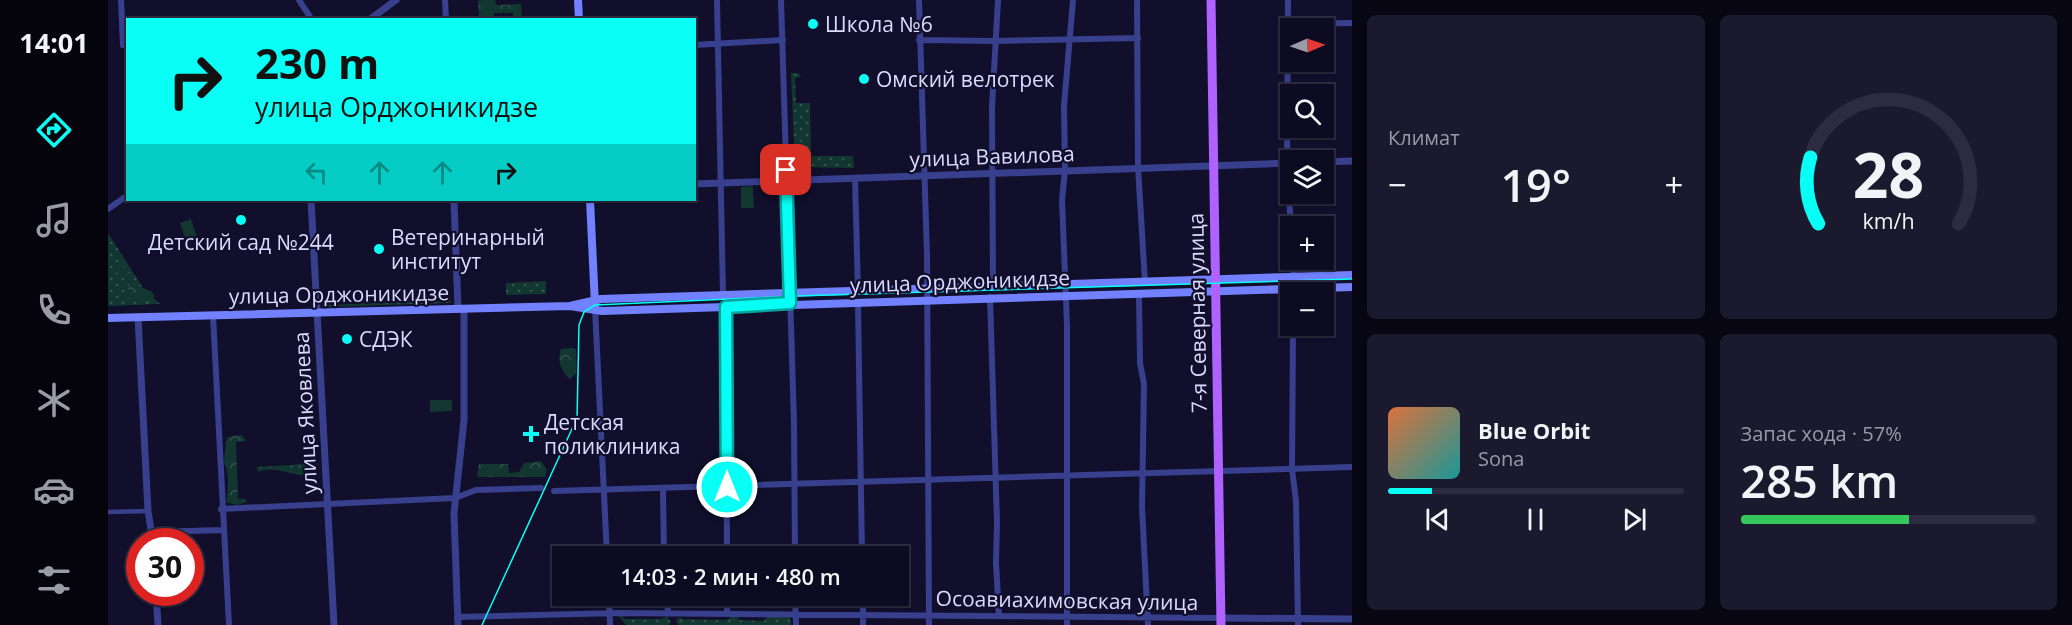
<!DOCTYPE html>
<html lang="ru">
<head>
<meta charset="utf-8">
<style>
  :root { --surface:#0d0b21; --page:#1b192e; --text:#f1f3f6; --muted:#9a9ba5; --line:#2d2b3f; --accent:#07fff6 }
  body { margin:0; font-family:"Open Sans",sans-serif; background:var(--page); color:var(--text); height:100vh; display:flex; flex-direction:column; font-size:22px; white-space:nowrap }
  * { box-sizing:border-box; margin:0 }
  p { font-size:20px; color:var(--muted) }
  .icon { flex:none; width:33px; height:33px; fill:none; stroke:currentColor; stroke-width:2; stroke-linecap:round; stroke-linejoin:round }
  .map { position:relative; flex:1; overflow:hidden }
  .sheet { display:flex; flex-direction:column; gap:15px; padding:15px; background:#070612; width:720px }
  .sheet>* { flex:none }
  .banner { position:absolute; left:18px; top:18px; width:570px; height:183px; border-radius:0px; box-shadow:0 2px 4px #0004,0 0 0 2px var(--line); background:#07fff6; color:#111; overflow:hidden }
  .needle { width:39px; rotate:88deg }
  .controls { position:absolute; left:1172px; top:18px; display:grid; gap:12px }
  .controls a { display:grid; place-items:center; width:54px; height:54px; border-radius:0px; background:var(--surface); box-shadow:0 2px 4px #0004,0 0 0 2px var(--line); font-size:30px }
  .speed { position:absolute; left:18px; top:528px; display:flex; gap:12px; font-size:30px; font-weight:700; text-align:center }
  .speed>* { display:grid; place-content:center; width:78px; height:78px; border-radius:50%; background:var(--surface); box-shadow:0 2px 4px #0004,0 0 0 2px var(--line); line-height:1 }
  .speed .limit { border:9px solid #d22; background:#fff; color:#111 }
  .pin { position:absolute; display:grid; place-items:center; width:51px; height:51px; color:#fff; margin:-26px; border-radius:12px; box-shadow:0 3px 9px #0006 }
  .me { position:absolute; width:66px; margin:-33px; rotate:0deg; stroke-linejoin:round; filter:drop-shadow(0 0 4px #0008) }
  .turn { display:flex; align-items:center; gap:21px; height:126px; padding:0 30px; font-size:27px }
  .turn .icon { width:78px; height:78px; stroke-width:2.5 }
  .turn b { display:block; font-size:42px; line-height:51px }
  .lanes { display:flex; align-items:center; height:57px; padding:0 30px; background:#0003; justify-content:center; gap:30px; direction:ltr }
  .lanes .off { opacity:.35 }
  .big { font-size:45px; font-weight:600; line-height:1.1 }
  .sheet .card { flex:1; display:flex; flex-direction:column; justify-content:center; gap:9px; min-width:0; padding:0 21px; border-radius:9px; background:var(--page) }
  .sheet .dial { align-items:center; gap:0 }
  .dial svg { height:156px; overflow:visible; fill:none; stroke:var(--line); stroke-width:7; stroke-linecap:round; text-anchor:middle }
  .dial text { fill:var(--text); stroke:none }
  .song { display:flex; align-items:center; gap:18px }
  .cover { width:72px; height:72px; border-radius:9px; background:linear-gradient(135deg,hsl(20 70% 55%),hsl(180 70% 35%)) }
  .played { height:6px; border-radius:3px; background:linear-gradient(90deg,var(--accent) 15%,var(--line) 15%) }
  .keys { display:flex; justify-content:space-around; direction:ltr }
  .heat { display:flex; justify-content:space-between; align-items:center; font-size:33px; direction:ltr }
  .charge { height:9px; border-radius:4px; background:linear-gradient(90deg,#34c759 57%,var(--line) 0) }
  .sheet .tiles { flex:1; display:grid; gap:15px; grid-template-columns:repeat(2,1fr) }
  .trip { position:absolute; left:444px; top:546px; width:357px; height:60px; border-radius:0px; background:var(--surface); box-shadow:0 2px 4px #0004,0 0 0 2px var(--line); font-weight:600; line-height:60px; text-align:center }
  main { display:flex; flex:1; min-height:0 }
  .tab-bar { display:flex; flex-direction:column; width:108px; justify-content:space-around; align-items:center; background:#05040d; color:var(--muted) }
  .tab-bar .icon { width:42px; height:42px }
  .tab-bar .selected { color:var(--accent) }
  .tab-bar b { font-size:27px; color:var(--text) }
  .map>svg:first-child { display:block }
</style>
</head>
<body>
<main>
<nav class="tab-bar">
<b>14:01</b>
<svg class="icon selected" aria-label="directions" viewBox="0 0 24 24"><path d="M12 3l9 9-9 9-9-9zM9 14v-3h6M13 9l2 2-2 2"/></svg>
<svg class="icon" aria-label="music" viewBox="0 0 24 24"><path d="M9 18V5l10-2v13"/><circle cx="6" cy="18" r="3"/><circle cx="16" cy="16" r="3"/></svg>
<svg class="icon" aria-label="phone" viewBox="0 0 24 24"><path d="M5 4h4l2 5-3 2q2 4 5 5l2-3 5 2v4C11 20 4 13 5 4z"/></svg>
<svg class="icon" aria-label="climate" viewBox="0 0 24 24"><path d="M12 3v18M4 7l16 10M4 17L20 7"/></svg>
<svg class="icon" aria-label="car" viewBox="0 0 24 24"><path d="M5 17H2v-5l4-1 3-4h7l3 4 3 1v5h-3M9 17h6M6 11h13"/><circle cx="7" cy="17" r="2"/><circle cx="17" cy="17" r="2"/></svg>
<svg class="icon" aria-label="filters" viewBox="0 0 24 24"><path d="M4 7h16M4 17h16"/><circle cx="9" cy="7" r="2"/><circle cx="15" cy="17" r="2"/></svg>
</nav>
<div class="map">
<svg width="1244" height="625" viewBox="0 0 1244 625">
  <defs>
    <pattern id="grass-dots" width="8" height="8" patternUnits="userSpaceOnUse" patternTransform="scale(1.5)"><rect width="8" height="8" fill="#123730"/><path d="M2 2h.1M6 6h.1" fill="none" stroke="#34534f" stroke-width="1.8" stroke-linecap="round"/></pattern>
    <pattern id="forest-crowns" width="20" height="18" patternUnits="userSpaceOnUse" patternTransform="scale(1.5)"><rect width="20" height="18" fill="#123730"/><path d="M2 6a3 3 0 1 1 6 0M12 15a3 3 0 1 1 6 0" fill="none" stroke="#34534f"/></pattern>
  </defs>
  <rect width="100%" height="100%" fill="#110f2c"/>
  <!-- grass -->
  <path fill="url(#grass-dots)" d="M 683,73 L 690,73 L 693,77 L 687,78 L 688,103 L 702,103 L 703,156 L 745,156 L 746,168 L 687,167 Z
    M 0,233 L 37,291 L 52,304 L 0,306 Z
    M 438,281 L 438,294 L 398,295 L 398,283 Z
    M 344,300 L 342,303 L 217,307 L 218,305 Z
    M 510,615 L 514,615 L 516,619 L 553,619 L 559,616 L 563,622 L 561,625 L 518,625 Z
    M 623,615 L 630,617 L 631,620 L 656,621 L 660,615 L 682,617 L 683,625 L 571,625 L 568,621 L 572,617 L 575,619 L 616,620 L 621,619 Z"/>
  <!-- forest -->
  <path fill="url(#forest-crowns)" d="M 370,0 L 387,0 L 388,5 L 413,4 L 414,18 L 405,19 L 405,13 L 386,13 L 386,19 L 371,19 Z
    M 14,264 L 18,272 L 25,274 L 27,285 L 43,291 L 46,295 L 46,301 L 40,303 L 31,297 L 19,298 L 21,283 L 7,271 L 9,265 Z
    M 465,348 L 468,350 L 468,373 L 462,379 C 453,371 449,362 453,349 Z
    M 134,435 L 138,441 L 128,442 L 130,499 L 138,499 L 138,502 L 129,505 L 118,502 C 120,494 122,472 116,463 L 118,441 L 120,437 Z
    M 433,461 L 439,470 L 437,477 L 369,477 L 371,464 L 400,464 L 401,473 L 411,472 L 416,463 Z
    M 200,464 L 207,469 L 206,475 C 187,479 168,464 150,472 L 149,467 Z"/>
  <!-- pitch -->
  <path fill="#123730" d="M 645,186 L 646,208 L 633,208 L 633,187 Z
    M 83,219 L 90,240 L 79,243 L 72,223 Z
    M 322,400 L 344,400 L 344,411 L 322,412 Z"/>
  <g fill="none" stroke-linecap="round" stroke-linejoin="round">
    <!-- pedestrian -->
    <path stroke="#38408e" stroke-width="4.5" d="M 0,512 L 40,511"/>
    <!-- minor -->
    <path stroke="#38408e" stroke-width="6" d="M 13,0 L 15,45 L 20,44
      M 191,0 L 204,20
      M 337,0 L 338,20
      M 609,0 L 615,295
      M 673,0 L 686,422 L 687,556
      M 811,0 L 819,255 L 821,625
      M 1029,0 L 1030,167 L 1037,282
      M 1180,0 L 1179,170 L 1183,226
      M 1180,24 L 1244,23
      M 811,40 L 887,41 L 1030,38
      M 586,45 L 675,40
      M 747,178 L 750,291
      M 0,209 L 20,195
      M 1185,260 L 1186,277
      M 885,287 L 884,107 L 890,0
      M 1031,295 L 1032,363 L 1036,384 L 1034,507 L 1040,625
      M 882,297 L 889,523 L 888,563 L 891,616
      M 750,303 L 754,556
      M 618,307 L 619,556
      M 487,308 L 499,556
      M 105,315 L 121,625
      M 1185,326 L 1184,469 L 1188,501 L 1190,625
      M 555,490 L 556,556
      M 446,491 L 1244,467
      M 113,509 L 347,498 L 368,490 L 433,488
      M 44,532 L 115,530
      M 501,596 L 502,625
      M 559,596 L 560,613
      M 687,596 L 688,625
      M 755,596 L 755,625
      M 619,613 L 619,596
      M 349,617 L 509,613 L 1113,618
      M 959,625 L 959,325 L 954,200 L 957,170 L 956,106 L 965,0"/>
    <!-- tertiary -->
    <path stroke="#38408e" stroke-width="7" d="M 261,20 L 288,0
      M 1215,162 L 1244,161
      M 586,184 L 1182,163
      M 203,200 L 226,625
      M 346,200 L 350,309
      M 30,317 L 40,511 L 45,542
      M 48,592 L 50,625
      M 1113,618 L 1244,619
      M 350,625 L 346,513 L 356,420 L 356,309"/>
    <!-- secondary -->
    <path stroke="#7281ff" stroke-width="8" d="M 470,0 L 471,20
      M 482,200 L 487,305
      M 462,306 L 493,299 L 1244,275
      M 0,318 L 462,306 L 494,311 L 1244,287"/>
    <!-- primary -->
    <path stroke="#af62ff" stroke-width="9" d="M 1103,0 L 1113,625"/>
    <!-- tram -->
    <path stroke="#07fff6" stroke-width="1.5" d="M 374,625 L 469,418 L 471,325 L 476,312 L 487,305 L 688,296 L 1244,279"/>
  </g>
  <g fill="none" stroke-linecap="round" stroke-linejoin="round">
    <defs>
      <path id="route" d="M 619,487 L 618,307 L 682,303 L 678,170"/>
    </defs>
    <!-- route casing -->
    <use href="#route" stroke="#05a6a0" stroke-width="15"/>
    <!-- route -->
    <use href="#route" stroke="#07fff6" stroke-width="10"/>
  </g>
  <!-- markers -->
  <g fill="#07fff6" stroke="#110f2c" stroke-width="2">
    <circle cx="705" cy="24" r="6"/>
    <circle cx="756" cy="79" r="6"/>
    <circle cx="133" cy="220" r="6"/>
    <circle cx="271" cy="249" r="6"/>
    <circle cx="239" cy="339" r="6"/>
    <path d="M420 425h6v6h6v6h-6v6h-6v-6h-6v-6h6z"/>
  </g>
  <g text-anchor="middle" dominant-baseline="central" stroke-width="4.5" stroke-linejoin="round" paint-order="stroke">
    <!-- poi labels -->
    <g font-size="21" fill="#dbdbff" stroke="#110f2c" text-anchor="start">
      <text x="717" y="24">Школа №6</text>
      <text x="768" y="79">Омский велотрек</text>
      <text x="283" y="237">Ветеринарный<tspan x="283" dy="24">институт</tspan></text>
      <text x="133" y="242" text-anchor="middle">Детский сад №244</text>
      <text x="251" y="339">СДЭК</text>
      <text x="436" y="422">Детская<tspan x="436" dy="24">поликлиника</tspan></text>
    </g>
    <!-- street labels -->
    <g font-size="21" fill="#dbdbff" stroke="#110f2c">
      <text transform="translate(884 156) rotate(-2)">улица Вавилова</text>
      <text transform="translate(852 281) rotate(-2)">улица Орджоникидзе</text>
      <text transform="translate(231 294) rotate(-1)">улица Орджоникидзе</text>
      <text transform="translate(1089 313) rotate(-91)">7-я Северная улица</text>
      <text transform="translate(197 413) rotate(-93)">улица Яковлева</text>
      <text transform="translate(959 600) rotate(1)">Осоавиахимовская улица</text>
    </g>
  </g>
</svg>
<div class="controls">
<a><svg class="needle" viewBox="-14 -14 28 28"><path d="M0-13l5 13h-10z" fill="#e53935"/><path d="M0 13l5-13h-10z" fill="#9a9ba5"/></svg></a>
<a><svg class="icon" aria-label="search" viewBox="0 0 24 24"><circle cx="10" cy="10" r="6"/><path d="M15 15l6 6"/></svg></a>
<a><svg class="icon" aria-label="layers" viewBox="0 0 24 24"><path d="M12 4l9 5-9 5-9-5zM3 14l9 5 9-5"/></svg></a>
<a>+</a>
<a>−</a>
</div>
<div class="speed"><div class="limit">30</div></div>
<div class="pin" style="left:678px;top:170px;background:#d93025"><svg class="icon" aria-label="arrive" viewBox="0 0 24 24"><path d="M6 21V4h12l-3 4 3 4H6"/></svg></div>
<svg class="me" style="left:619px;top:487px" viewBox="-20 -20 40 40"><circle r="17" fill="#07fff6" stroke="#fff" stroke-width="3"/><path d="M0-11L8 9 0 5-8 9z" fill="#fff"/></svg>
<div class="trip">14:03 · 2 мин · 480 m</div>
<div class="banner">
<div class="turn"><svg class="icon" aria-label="right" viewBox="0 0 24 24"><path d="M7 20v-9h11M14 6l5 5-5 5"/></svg><div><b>230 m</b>улица Орджоникидзе</div></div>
<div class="lanes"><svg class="icon off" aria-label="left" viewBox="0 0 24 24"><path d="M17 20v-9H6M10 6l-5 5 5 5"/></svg><svg class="icon off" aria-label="ahead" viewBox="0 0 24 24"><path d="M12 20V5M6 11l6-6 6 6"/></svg><svg class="icon off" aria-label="ahead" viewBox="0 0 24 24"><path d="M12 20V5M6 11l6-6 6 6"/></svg><svg class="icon" aria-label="right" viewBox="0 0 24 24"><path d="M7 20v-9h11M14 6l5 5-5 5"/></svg></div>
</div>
</div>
<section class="sheet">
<div class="tiles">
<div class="card"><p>Климат</p>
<div class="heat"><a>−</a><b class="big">19°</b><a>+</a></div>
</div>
<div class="card dial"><svg viewBox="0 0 100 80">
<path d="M14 69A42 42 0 1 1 86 69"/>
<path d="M14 69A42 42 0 0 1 10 35" stroke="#07fff6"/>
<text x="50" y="56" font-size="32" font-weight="700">28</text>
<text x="50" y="72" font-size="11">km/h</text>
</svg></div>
<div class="card">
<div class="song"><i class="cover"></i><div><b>Blue Orbit</b><p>Sona</p></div></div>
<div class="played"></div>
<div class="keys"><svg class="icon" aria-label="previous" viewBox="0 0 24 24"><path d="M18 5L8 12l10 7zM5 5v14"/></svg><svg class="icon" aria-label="pause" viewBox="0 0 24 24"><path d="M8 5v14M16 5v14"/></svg><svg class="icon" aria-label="next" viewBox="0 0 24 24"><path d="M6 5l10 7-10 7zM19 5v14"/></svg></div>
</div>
<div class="card"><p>Запас хода · 57%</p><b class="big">285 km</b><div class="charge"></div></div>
</div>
</section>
</main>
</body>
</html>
